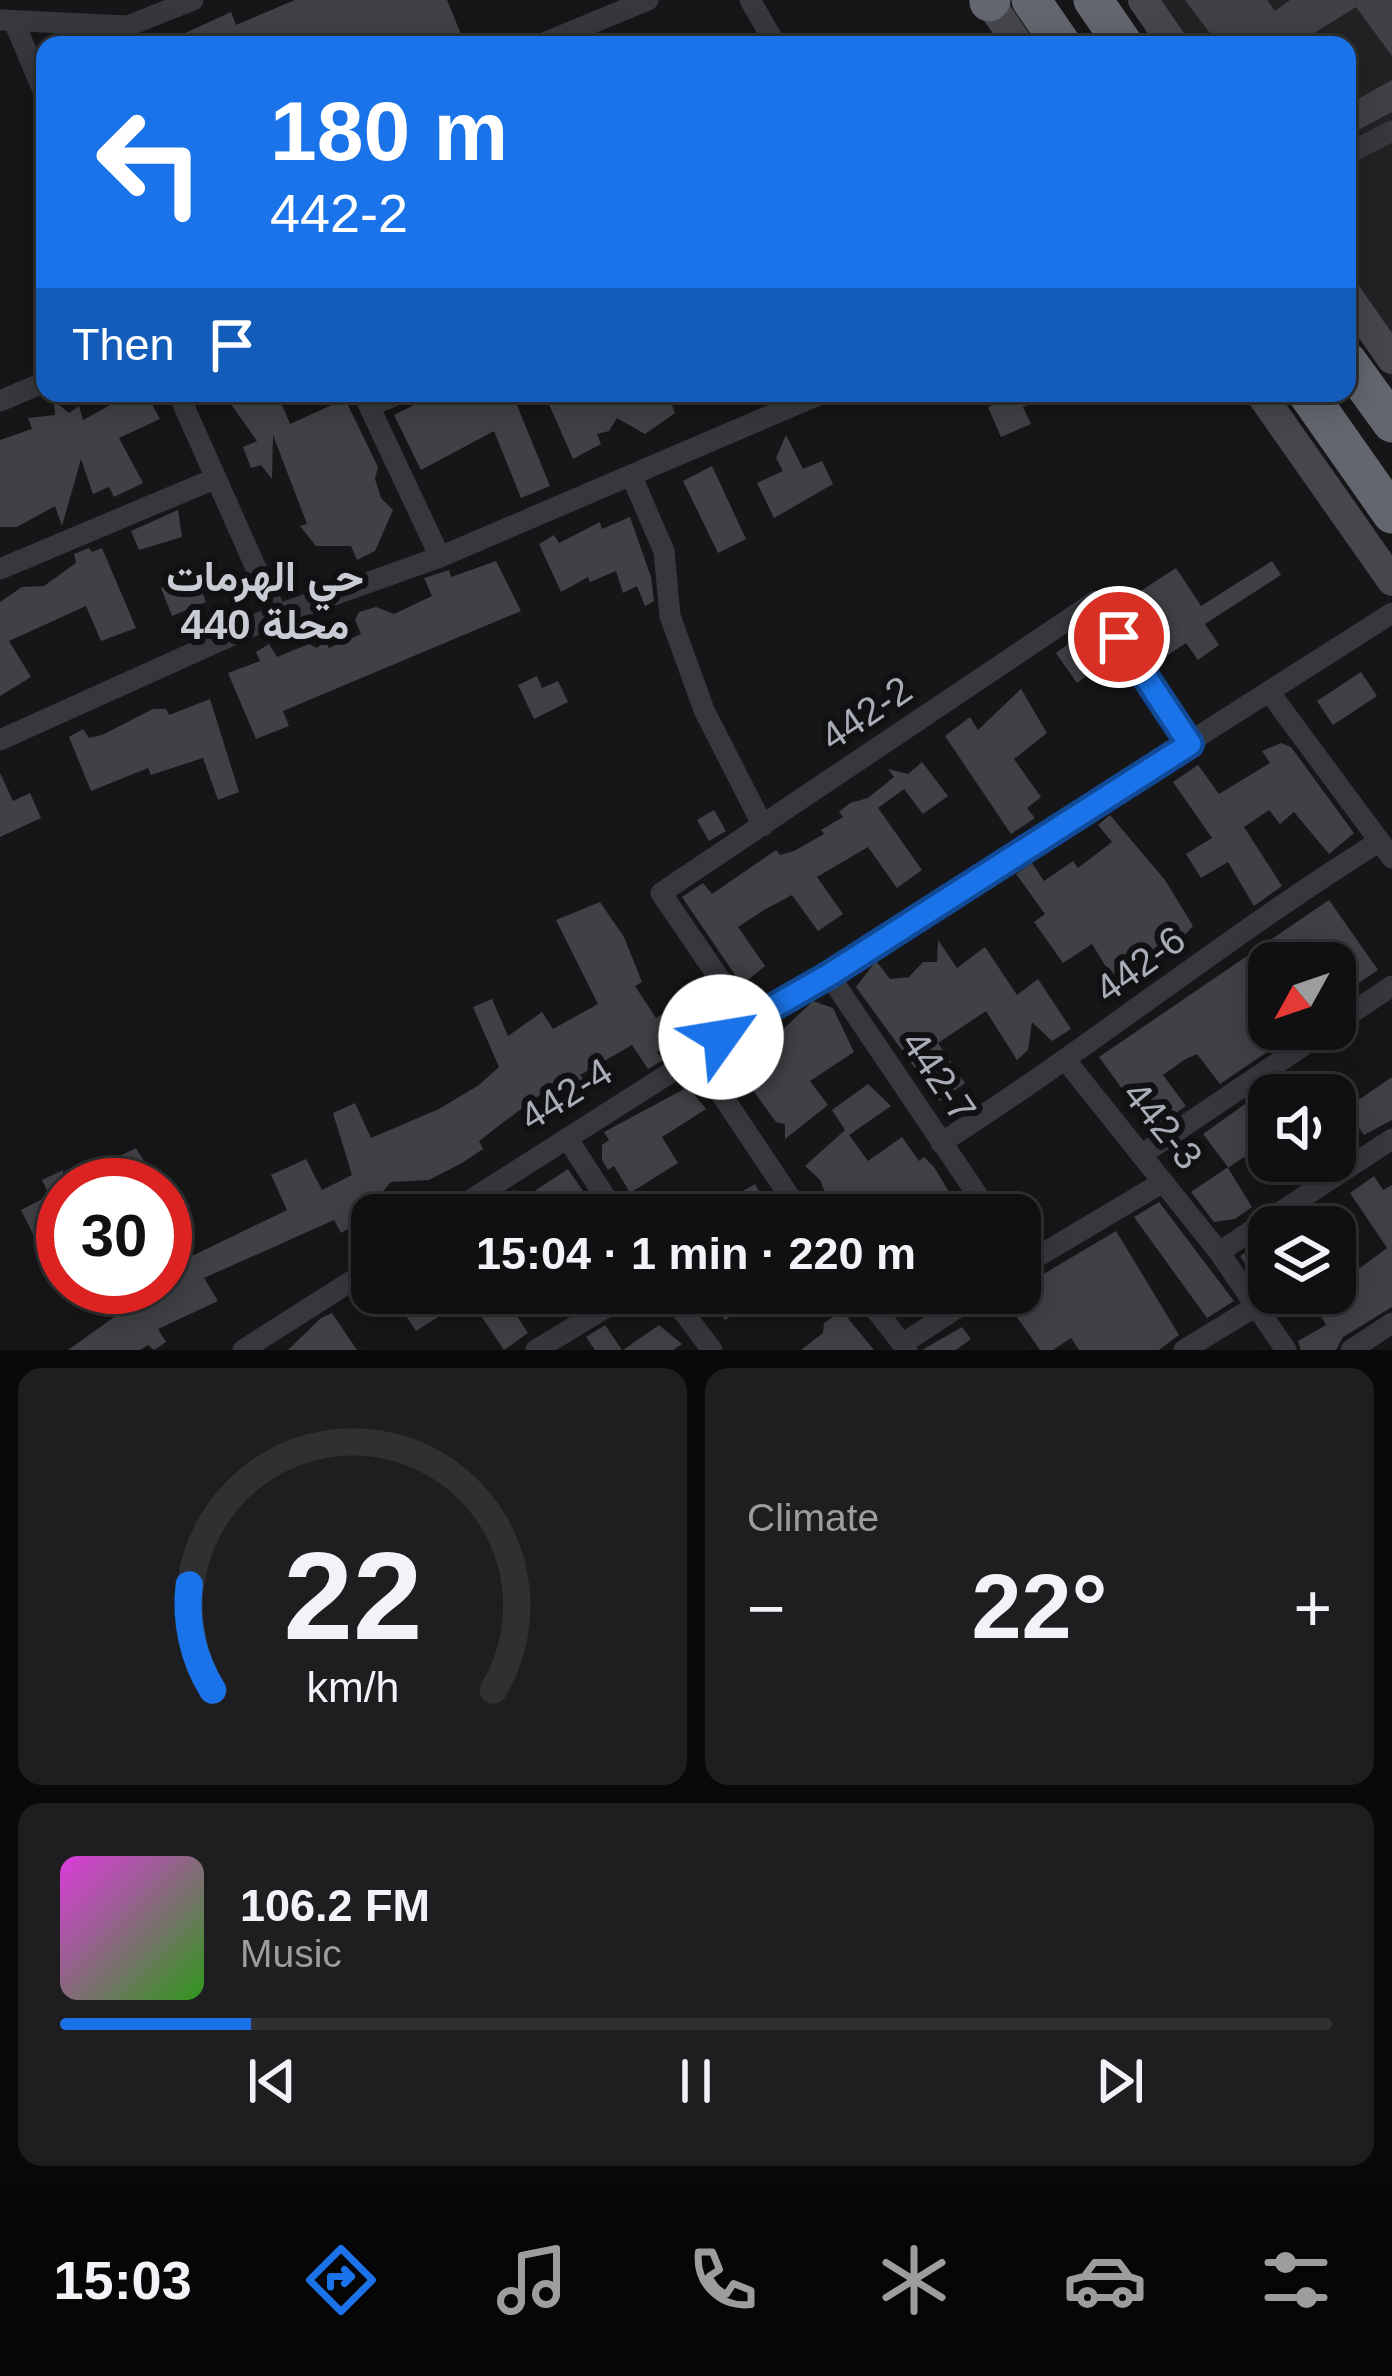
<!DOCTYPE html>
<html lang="en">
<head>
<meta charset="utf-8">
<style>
  :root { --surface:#101012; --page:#1e1e20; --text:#f1f3f6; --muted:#9c9d9f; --line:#303032; --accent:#1a73e8 }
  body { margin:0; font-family:Helvetica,Vazirmatn,sans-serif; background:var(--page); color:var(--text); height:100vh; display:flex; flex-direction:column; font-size:45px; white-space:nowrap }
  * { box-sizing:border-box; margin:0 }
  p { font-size:39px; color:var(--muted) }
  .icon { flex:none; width:66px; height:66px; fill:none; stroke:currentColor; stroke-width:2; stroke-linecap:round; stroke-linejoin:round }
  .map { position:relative; height:1350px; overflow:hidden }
  .panel { display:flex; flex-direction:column; gap:18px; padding:18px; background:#09090a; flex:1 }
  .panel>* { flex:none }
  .banner { position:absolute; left:36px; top:36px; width:1320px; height:366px; border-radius:24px; box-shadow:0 6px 30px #0003,0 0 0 3px var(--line); background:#1a73e8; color:#fff; overflow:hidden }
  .needle { width:78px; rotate:230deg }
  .controls { position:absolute; left:1248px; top:942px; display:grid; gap:24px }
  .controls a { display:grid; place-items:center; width:108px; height:108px; border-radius:24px; background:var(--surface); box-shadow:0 6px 30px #0003,0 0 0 3px var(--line); font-size:60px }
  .speed { position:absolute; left:36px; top:1158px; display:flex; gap:24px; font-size:60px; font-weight:700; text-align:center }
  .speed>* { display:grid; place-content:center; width:156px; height:156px; border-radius:50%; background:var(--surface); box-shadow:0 6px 30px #0003,0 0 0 3px var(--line); line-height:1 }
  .speed .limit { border:18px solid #d22; background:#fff; color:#111 }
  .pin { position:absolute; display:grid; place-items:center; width:102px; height:102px; color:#fff; margin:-51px; border:6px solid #fff; border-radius:50%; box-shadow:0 3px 12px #0007 }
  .me { position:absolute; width:132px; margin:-66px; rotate:58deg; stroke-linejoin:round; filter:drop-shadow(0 0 9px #0008) }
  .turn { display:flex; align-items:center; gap:42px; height:252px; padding:0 36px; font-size:54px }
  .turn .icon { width:156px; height:156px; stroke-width:2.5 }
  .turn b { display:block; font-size:84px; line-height:102px }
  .then { display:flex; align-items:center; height:114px; padding:0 36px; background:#0003; gap:24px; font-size:45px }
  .big { font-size:90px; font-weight:700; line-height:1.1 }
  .panel .tile { flex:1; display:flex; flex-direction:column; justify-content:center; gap:18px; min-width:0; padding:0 42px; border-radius:24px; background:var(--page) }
  .panel .dial { align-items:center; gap:0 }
  .dial svg { height:312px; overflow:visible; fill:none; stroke:var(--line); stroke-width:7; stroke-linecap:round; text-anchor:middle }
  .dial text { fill:var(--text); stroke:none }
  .song { display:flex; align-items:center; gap:36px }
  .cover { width:144px; height:144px; border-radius:18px; background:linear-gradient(135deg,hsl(300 70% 55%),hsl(110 70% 35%)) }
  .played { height:12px; border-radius:6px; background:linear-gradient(90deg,var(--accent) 15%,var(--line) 15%) }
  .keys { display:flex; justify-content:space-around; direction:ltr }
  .heat { display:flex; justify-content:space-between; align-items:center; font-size:66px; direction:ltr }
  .panel .tiles { flex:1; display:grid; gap:18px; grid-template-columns:1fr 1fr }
  .tile:last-child { grid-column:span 2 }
  .trip { position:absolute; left:351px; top:1194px; width:690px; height:120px; border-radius:24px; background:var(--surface); box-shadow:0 6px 30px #0003,0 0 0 3px var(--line); font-weight:700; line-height:120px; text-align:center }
  .tabs { display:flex; height:192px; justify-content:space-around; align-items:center; background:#060607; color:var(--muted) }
  .tabs .icon { width:84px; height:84px }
  .tabs .on { color:var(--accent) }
  .tabs b { font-size:54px; color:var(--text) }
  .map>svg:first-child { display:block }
</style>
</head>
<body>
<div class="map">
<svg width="1392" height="1350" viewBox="0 0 1392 1350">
  <rect width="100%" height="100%" fill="#161618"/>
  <!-- built -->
  <path fill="#222225" d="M 1128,0 L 1392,0 L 1392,380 L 1347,316 L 1347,45 L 1159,45 Z"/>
  <!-- building -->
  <path fill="#404145" d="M 295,0 L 447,0 L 463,39 L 454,45 L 159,45 L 231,12 L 236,25 Z
    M 1185,0 L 1267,0 L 1275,11 L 1290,0 L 1392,0 L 1392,56 L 1356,7 L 1295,45 L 1219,45 Z
    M 1392,80 L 1392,112 L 1347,136 L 1347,105 Z
    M 132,393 L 146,393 L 160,419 L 119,438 L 143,483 L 114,497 L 109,487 L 93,494 L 81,459 L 62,526 L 55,506 L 17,527 L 0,527 L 0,440 L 32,429 L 28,418 L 55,415 L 54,401 L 69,413 L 79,406 L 83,420 Z
    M 223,393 L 277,393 L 290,424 L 345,399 L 378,467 L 375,479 L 381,498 L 393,510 L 375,551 L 357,560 L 351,546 L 316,546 L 300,526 L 307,524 L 273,435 L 272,479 L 261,465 L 251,468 L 243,447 L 257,441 Z
    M 438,393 L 512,393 L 550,486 L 521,498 L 494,431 L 421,470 L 394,415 Z
    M 544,393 L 667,393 L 675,413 L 645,434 L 617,418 L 609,431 L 597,434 L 601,444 L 573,459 Z
    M 1002,393 L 1056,393 L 1023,407 L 1031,424 L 1001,437 L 988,407 L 1005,400 Z
    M 786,435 L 803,469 L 822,461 L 833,484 L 774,518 L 757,483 L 783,471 L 776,458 Z
    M 712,466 L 746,539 L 718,553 L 683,481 Z
    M 178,510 L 182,537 L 139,550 L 131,531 Z
    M 630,517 L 651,577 L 654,601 L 645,606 L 637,586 L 623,593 L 616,571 L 590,582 L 588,577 L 561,592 L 539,544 L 554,535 L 559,543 L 600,522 L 602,529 Z
    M 89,548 L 92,552 L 102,548 L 136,628 L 101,641 L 86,606 L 9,641 L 31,677 L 0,696 L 0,602 L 22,587 L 44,586 L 76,563 L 74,554 Z
    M 496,561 L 521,611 L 283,711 L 289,726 L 256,739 L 228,673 L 260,661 L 256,652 L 269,644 L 277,657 L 309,644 L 317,648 L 325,640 L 329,648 L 361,634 L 355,620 L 359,612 L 376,607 L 394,614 L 432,596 L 424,578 L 449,570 L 451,577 Z
    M 1272,561 L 1281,575 L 1205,624 L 1219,645 L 1198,660 L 1186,643 L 1168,655 L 1136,594 L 1176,568 L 1201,606 Z
    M 192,568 L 206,602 L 172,616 L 161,588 Z
    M 1086,631 L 1107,660 L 1077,683 L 1056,653 Z
    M 1361,672 L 1377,696 L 1333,725 L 1317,701 Z
    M 537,676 L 542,688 L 558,681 L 568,702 L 534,719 L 518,685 Z
    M 1021,689 L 1047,733 L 1014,759 L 1041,797 L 1027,808 L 1035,818 L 1011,834 L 945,736 L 970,717 L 978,730 Z
    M 210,699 L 239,792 L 218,800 L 203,758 L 151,775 L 148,768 L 91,791 L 69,737 L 83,729 L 89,738 L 102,735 L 153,709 L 166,709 L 169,715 Z
    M 1281,743 L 1291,747 L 1354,833 L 1329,854 L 1294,812 L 1280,824 L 1269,810 L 1244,827 L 1282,886 L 1254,906 L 1228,862 L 1201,878 L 1186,854 L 1212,838 L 1173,782 L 1198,765 L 1219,794 L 1270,763 L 1262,751 Z
    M 922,762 L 948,796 L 923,814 L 904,789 L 878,808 L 922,870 L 897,888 L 868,847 L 817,877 L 843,914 L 818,931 L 792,895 L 764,910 L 738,927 L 765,966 L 742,985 L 682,897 L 703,883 L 712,894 L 776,850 L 780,855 L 794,851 L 824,834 L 821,830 L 843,817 L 839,812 L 850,803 L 868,798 L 894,777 L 888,769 L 908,774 Z
    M 0,773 L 13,801 L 30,793 L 41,818 L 0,837 Z
    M 714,810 L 726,831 L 709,841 L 697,820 Z
    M 1110,815 L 1165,880 L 1193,926 L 1171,950 L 1134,970 L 1121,991 L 1092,944 L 1063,963 L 1034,922 L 1045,914 L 1016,874 L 1032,863 L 1044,881 L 1073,861 L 1078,868 L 1112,842 L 1098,825 Z
    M 1329,900 L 1378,970 L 1335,999 L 1335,963 L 1321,951 L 1305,963 L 1269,963 L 1269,992 L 1262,997 L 1269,1007 L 1269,1029 L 1301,1029 L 1220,1084 L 1197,1054 L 1184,1060 L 1163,1075 L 1186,1106 L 1152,1130 L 1099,1057 Z
    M 600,902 L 624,937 L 642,982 L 635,986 L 656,1018 L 673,1008 L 682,1022 L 672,1043 L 657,1052 L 663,1060 L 648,1069 L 632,1045 L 580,1075 L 584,1080 L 576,1087 L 566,1090 L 559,1080 L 479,1141 L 483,1149 L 462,1163 L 429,1180 L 391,1182 L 353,1226 L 341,1233 L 334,1220 L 204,1278 L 218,1301 L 158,1329 L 166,1342 L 154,1350 L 148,1345 L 140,1350 L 68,1350 L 145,1295 L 141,1287 L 165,1287 L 165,1269 L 287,1210 L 271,1175 L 306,1159 L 322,1190 L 352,1175 L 333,1113 L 355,1103 L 371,1138 L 439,1109 L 479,1085 L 499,1067 L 473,1007 L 492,999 L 508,1036 L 542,1012 L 553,1029 L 598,1004 L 556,920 Z
    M 938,940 L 957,968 L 985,947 L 1017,995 L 1038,979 L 1071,1029 L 1052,1041 L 1032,1022 L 1028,1050 L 1017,1060 L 986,1011 L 938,1043 L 965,1083 L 939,1101 L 856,987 L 876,961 L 890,979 L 909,977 L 923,962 L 937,962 Z
    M 813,1001 L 833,1008 L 854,1052 L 810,1081 L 828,1105 L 785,1139 L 785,1124 L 776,1122 L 733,1063 L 776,1036 Z
    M 1392,1077 L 1392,1120 L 1364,1135 L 1345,1109 Z
    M 1279,1080 L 1290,1095 L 1269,1095 L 1269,1140 L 1228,1168 L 1252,1207 L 1235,1219 L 1214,1222 L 1191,1192 L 1228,1167 L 1203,1134 Z
    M 868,1084 L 891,1106 L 849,1135 L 868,1161 L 902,1137 L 919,1161 L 924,1157 L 934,1167 L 963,1215 L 833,1212 L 820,1180 L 805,1166 L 845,1130 L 832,1110 Z
    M 688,1087 L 706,1109 L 662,1137 L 678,1163 L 630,1193 L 614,1166 L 608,1170 L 602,1160 L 602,1145 L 609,1140 L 604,1132 Z
    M 136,1148 L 151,1173 L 142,1178 L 144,1185 L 63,1185 L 63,1224 L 42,1180 L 63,1170 L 63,1184 Z
    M 568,1169 L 599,1215 L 476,1215 L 514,1190 L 521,1200 Z
    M 1374,1176 L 1383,1190 L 1392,1185 L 1392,1307 L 1343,1337 L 1336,1350 L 1301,1350 L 1298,1341 L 1326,1325 L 1308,1293 L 1335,1293 L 1335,1229 L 1360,1268 L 1387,1248 L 1350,1193 Z
    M 755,1184 L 773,1215 L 661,1215 L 695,1194 L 706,1212 Z
    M 48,1196 L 63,1227 L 63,1245 L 44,1256 L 21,1210 Z
    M 1159,1202 L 1234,1301 L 1207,1318 L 1134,1217 Z
    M 1116,1231 L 1179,1335 L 1159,1350 L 1079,1350 L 1071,1338 L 1053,1350 L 1040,1350 L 1000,1293 L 1020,1293 L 1020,1282 L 1030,1282 Z
    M 1269,1237 L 1269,1298 L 1240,1256 Z
    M 391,1293 L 476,1293 L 416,1331 Z
    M 482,1293 L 527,1293 L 510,1305 L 528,1333 L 504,1350 L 471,1301 Z
    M 737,1293 L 768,1293 L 725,1320 L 715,1306 Z
    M 842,1311 L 874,1350 L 801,1350 L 823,1333 L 824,1323 Z
    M 332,1313 L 357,1350 L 288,1350 L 321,1318 Z
    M 605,1325 L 622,1350 L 595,1350 L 586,1337 Z
    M 659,1325 L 682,1344 L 673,1350 L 623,1350 Z
    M 962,1327 L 971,1339 L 956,1350 L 922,1350 Z"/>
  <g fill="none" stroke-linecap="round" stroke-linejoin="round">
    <!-- street -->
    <path stroke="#37383d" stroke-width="21" d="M 750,0 L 776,45
      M 0,20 L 128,26 L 193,0
      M 14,22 L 45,95
      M 539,45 L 648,0
      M 1347,154 L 1392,131
      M 178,393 L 277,615
      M 363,393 L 440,557
      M 0,401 L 45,382
      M 369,406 L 401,393
      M 631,475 L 664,551 L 670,616 L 704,710 L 763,826
      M 0,569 L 214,479
      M 1270,693 L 1392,858
      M 0,740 L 277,615 L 440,557 L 823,393
      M 829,975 L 991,1215
      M 747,1019 L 661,893 L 1096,601 L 1190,744
      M 1335,1024 L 1392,986
      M 695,1055 L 802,1215
      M 1067,1062 L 1219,1252 L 1286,1350
      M 567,1138 L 617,1215
      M 941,1143 C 1091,1047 1229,935 1380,841
      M 1141,1155 L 1328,1029
      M 447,1215 L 1392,613
      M 1219,1252 L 1392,1139
      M 1020,1267 L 1163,1182
      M 669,1293 L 712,1350
      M 863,1293 L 907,1350
      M 902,1344 L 980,1293
      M 243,1350 L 372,1268
      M 536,1350 L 630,1293
      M 1184,1350 L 1256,1306
      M 1351,1350 L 1392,1323"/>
    <!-- secondary -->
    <path stroke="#45474d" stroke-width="30" d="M 988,0 L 1019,45
      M 1143,0 L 1174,45
      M 1347,295 L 1392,359
      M 1260,393 L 1392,581"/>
    <!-- highway -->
    <path stroke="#63666e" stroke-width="39" d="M 1031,0 L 1062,45
      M 1093,0 L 1124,45
      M 989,2 L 991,0
      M 1347,361 L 1392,423
      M 1307,393 L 1392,514"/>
  </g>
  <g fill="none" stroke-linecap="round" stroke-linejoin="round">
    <defs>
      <path id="route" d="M 721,1037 L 829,975 L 1190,744 L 1119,637"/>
    </defs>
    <!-- route casing -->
    <use href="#route" stroke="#114b97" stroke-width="30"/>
    <!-- route -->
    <use href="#route" stroke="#1a73e8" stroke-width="21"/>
  </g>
  <g text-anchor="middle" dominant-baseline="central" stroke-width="12" stroke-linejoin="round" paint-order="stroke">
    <!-- street labels -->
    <g font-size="39" fill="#a8adb8" stroke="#111113">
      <text transform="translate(866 713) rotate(-34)">442-2</text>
      <text transform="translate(1140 964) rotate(-36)">442-6</text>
      <text transform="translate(939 1076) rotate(56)">442-7</text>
      <text transform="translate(566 1094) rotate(-32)">442-4</text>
      <text transform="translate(1163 1125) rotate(51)">442-3</text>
    </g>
    <!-- neighbourhood labels -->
    <g font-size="42" font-weight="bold" fill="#c9ccd4" stroke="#111113">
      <text x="265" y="576">حي الهرمات<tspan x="265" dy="48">محلة 440</tspan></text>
    </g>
  </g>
</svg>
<div class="controls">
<a><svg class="needle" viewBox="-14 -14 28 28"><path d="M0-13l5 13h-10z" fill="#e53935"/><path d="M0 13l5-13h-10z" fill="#9c9d9f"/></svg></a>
<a><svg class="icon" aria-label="sound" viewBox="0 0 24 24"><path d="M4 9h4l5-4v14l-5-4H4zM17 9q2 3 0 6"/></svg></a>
<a><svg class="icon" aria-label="layers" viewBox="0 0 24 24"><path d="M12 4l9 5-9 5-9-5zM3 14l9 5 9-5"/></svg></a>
</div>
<div class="speed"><div class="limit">30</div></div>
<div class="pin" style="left:1119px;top:637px;background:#d93025"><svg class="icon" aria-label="arrive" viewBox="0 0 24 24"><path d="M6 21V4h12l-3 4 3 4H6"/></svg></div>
<svg class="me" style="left:721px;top:1037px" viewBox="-20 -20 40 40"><circle r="19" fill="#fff"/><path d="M0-13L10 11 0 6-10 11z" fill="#1a73e8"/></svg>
<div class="trip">15:04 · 1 min · 220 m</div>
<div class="banner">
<div class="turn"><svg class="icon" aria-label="left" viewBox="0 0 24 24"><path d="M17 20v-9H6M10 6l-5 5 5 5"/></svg><div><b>180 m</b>442-2</div></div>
<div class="then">Then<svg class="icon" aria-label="arrive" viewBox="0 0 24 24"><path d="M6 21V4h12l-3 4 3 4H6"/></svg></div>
</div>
</div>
<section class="panel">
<div class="tiles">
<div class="tile dial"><svg viewBox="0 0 100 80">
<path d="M14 69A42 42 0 1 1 86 69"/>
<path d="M14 69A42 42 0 0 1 8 42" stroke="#1a73e8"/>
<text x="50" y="56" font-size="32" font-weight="700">22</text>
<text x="50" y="72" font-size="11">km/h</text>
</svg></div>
<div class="tile"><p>Climate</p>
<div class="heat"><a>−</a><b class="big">22°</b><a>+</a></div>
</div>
<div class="tile">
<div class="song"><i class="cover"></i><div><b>106.2 FM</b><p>Music</p></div></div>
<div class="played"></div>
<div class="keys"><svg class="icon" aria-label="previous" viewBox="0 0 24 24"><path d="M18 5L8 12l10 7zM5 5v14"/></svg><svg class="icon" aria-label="pause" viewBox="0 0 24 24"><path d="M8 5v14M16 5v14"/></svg><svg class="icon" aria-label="next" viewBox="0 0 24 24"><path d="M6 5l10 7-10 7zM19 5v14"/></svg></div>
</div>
</div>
</section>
<nav class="tabs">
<b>15:03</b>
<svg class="icon on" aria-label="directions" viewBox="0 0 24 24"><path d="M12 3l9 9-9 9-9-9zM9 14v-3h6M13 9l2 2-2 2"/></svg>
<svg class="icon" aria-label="music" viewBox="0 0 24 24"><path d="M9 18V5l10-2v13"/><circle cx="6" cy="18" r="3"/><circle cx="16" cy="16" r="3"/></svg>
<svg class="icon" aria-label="phone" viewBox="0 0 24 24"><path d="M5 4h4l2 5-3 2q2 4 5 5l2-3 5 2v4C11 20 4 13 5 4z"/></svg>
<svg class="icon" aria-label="climate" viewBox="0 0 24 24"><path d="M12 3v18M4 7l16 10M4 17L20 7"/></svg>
<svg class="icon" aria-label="car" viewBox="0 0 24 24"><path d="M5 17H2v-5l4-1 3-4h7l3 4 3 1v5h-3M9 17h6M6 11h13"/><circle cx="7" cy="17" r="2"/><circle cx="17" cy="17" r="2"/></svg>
<svg class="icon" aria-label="filters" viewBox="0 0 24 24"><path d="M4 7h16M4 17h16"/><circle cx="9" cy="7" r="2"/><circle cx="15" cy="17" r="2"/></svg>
</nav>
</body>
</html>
